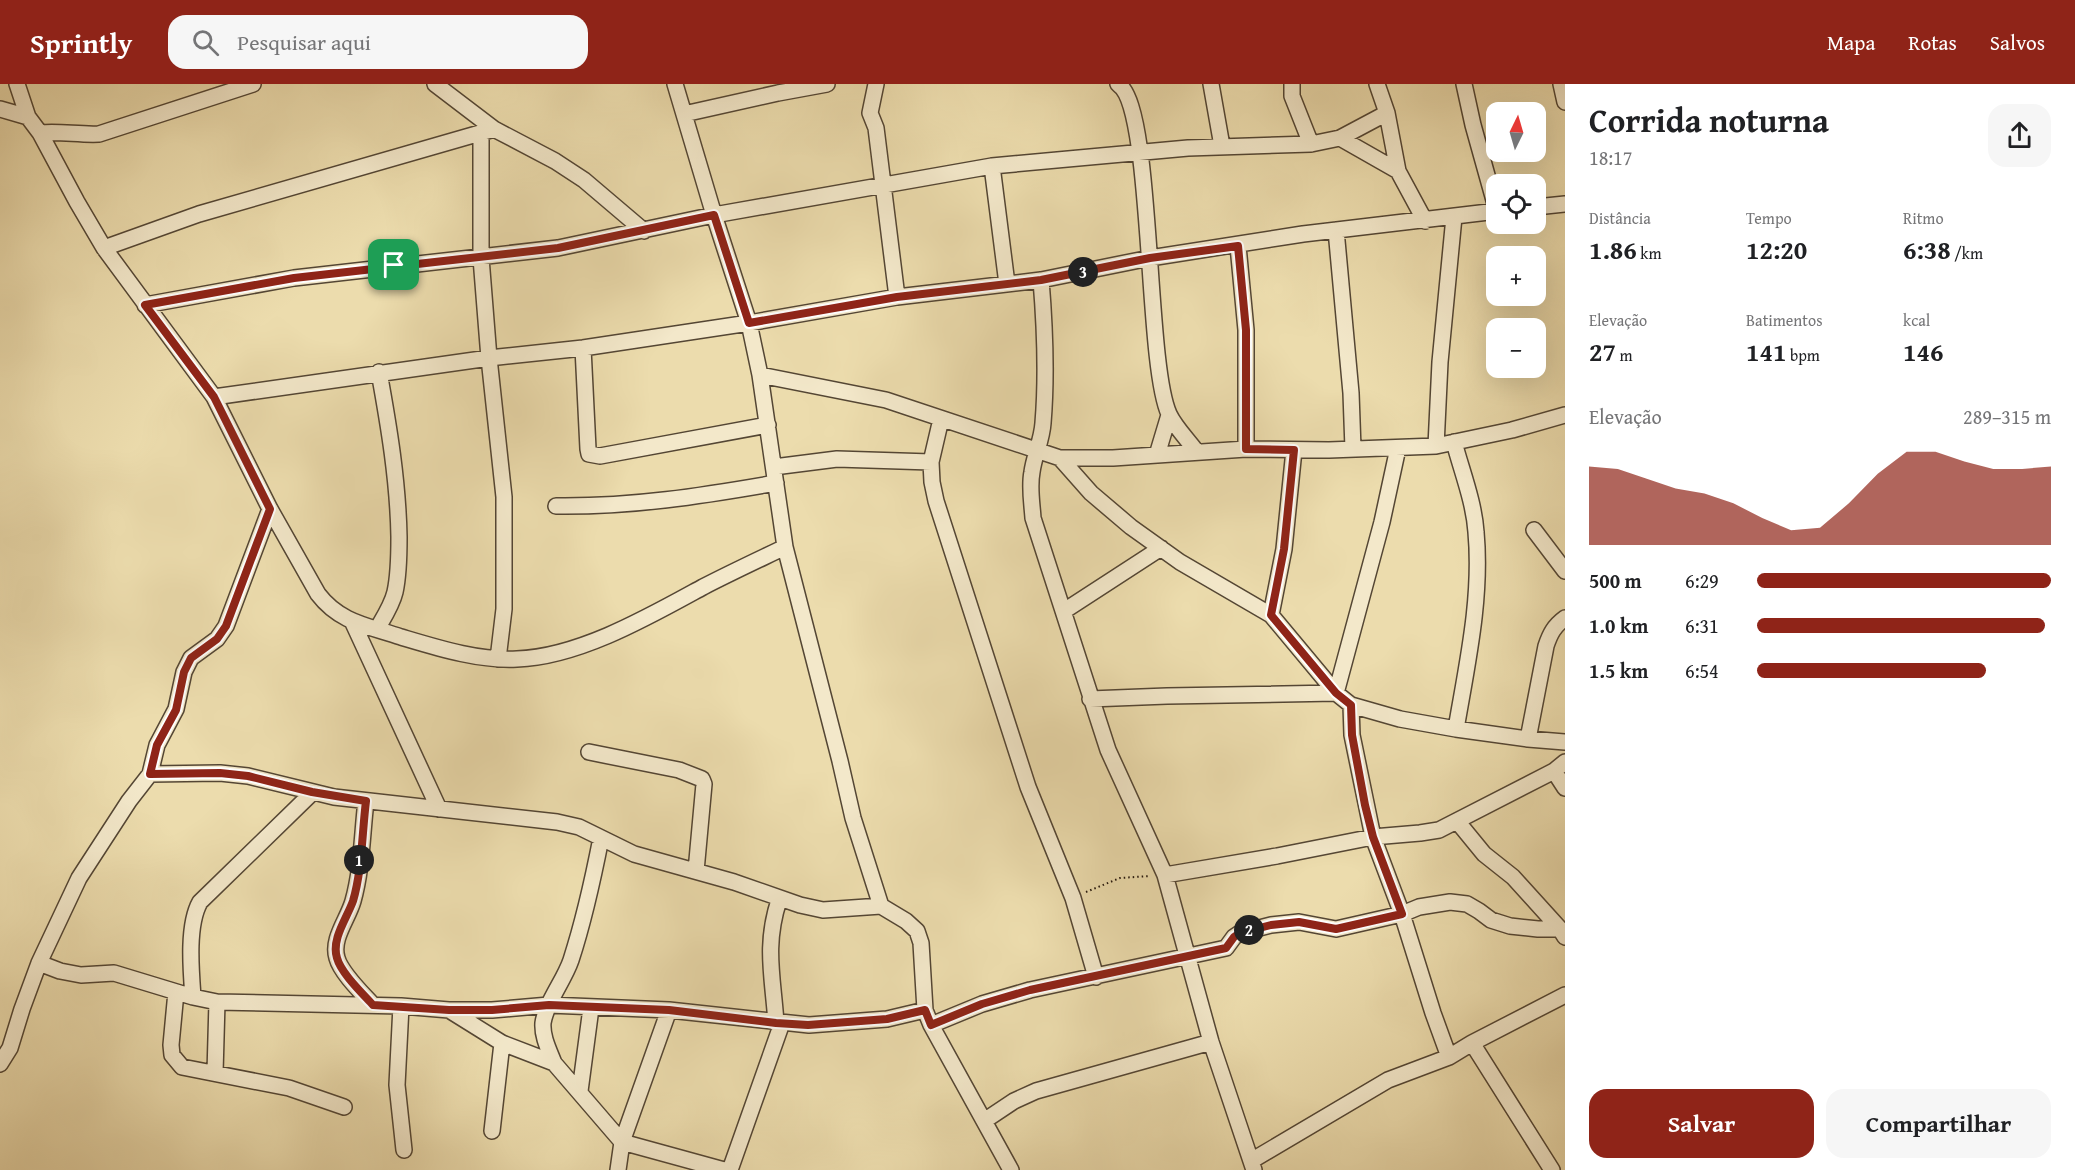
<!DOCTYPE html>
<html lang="pt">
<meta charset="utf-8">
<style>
body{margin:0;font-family:"Gentium Book Plus",serif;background:#f6f6f6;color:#202124;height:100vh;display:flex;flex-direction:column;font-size:22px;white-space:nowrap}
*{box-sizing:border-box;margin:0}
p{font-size:20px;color:#757577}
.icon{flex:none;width:33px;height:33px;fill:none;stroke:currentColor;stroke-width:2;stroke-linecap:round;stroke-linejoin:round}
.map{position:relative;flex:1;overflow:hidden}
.drawer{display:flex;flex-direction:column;background:#fff;width:510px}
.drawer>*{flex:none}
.needle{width:39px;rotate:5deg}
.tools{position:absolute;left:1486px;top:18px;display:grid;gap:12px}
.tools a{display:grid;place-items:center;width:60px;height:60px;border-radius:12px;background:#fff;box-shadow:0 6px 24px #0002;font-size:30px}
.pin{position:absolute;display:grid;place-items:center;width:51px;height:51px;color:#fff;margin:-26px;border-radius:12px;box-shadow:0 3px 9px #0006}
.km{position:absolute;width:30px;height:30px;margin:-15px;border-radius:50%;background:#222;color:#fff;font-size:16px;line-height:30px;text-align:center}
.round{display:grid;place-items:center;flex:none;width:63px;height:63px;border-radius:18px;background:#f6f6f6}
.headline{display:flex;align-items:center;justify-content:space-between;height:102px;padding:0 24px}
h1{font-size:33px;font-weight:700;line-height:45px}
.stats{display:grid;grid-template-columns:repeat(3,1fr);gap:9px;height:102px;padding:6px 24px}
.stats div{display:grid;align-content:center}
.stats b{font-size:26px;font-weight:700}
.stats small{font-size:16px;font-weight:400}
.stats p{font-size:16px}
.chart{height:168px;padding:12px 24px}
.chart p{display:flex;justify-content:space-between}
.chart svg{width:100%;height:108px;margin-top:6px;fill:#8f2418;opacity:.7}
.button{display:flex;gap:12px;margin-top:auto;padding:12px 24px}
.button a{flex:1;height:69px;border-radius:18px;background:#8f2418;color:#fff;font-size:24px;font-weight:700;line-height:69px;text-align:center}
.button a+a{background:#f6f6f6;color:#202124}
ul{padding:0 24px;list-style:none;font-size:20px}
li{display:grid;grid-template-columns:96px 72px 1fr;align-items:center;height:45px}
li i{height:15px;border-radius:8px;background:#8f2418}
header{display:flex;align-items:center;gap:36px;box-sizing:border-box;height:84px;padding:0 30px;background:#8f2418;color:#fff}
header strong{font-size:28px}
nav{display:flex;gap:33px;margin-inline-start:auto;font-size:21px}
.search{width:420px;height:54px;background:#f6f6f6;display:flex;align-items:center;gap:15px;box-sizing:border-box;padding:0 21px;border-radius:18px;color:#757577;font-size:22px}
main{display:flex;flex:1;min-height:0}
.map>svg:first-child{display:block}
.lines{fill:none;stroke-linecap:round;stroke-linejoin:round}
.minor-casing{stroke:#544634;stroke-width:18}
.path{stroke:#21140b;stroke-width:2;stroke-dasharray:1.5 3;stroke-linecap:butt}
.minor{stroke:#f3e8ca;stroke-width:15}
.route-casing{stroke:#fff;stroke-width:12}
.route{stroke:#8f2418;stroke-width:8}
</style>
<header>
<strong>Sprintly</strong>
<div class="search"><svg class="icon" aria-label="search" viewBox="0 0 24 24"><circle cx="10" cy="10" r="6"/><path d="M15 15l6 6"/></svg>Pesquisar aqui</div>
<nav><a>Mapa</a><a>Rotas</a><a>Salvos</a></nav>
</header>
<main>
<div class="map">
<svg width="1565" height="1086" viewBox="0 0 1565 1086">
<rect width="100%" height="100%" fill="#ecdcad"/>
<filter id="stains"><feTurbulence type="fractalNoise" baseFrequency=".00333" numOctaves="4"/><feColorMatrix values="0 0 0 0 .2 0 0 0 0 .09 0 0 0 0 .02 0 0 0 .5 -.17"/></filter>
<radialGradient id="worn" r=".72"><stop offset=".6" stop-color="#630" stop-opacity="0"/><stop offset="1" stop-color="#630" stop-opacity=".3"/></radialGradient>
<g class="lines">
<defs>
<path id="minor" d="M 17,0 L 28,33 L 40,49 L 77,118 L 104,164 L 214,313 L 270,425 L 318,510 C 340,539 369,542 401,553 C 438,564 479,577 517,575 C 579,573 650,532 703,503 C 730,489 758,476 785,463
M 435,0 L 494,45 L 555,77 L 584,96 L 644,147
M 675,0 L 714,131 L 749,239 L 760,291 L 785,463 L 840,677 L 853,734 L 881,822 L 906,837 L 917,847 L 921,859 L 925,926 L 931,941 L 1011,1086
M 876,0 L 870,29 L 876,44 L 897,213
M 1118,0 C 1154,22 1145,277 1169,330 C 1175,343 1188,356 1196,367
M 1211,0 L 1222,62
M 1292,0 L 1292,12 L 1311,60
M 1377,0 L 1387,29 L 1398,87 L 1425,137
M 1561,0 L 1565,18
M 0,25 L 28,33
M 684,30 L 778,9 L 827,0
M 40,49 C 60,47 79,51 99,50 L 253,0
M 481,49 L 481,174 L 489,274 L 504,413 L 504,525 L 498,575
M 1340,54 L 1398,87
M 992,82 L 1007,200
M 1536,123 L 1565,120
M 1336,146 L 1351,309 L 1353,365
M 1238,162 L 1246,246 L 1246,365
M 104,164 L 199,130 L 494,45
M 1041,196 C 1045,244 1047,291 1043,339 C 1042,356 1034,372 1032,388 C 1029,403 1032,419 1033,434 L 1108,666 L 1165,791 L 1211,958 L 1254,1086
M 145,221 L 294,194 L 558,164 L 714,131 L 992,82 L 1188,64 L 1311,60 L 1340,54 L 1387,29
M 583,264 L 588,365 L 589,370 L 600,372 L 768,341
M 760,291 L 886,316 L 1060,374 L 1091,409 L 1131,443 L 1180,478 L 1271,531 L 1336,609 L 1351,621 L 1400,635 L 1456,645 L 1528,655 L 1565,658
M 214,313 L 489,274 L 583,264 L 749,239 L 897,213 L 1041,196 L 1150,174 L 1303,150 L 1497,127 L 1473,41 L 1464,0
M 941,335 L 931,378 L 932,398 L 936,417 L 1028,703 L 1073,814 L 1096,893
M 1454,358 C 1462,388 1474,418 1476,448 C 1482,514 1467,580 1456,645
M 1436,362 L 1440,278 L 1454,133
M 1157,371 L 1169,331
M 1060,374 L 1113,374 L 1246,365 L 1329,366 L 1436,362 L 1512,346 L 1565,331
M 774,383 L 837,375 L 931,378
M 556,422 C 631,423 702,412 776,399
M 1534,446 L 1565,487
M 1064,527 L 1161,464
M 1271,531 L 1284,465 L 1294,366
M 353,539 L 439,725
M 377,545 C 384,533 392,521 395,508 C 399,490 399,471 399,453 C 398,397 389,343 379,288
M 1090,615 L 1167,612 L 1336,609 L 1382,438 L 1398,364
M 1351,621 L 1352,651 L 1373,753 L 1402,830 L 1433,929 L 1449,973
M 1528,655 L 1546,562 C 1550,550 1554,542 1565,534
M 589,668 L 679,686 L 702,695 L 704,700 L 696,787
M 1554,687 L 1565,704
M 150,690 L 220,689 L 248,692 L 334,713 L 557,738 L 579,743 L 634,770 L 734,798 L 800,821 L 823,826 L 881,822
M 366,717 C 362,750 362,785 353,817 C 348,835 331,855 337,874 C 341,889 362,909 373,921
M 1457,737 L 1484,770 L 1513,793 L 1560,845
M 1165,791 L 1277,772 L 1373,753 L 1420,749 L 1439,746 L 1554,687 L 1565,678
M 39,879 L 60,887 L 81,891 L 114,889 L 193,913 L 217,918 L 401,922 L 449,926 L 492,926 L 549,921 L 669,926 L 809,941 L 887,935 L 925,926
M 176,908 L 171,961 L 172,971 L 182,983 L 289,1004 L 344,1023
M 193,913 C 191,886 187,841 200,818 L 312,709
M 401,922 L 397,1001 L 404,1066
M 449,926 L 502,959 L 554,979 L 622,1058 L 724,1086
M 776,939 C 773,893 764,862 779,816
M 931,941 L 982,920 L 1030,906 L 1226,864 L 1234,853 L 1240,849 L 1271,841 L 1299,838 L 1336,845 L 1402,830 L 1419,823 L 1450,818 L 1467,820 L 1479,827 L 1491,836 L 1510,842 L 1538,845 L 1560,845 L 1565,853
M 1472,959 L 1552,1086
M 554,979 C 549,966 542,953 543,939 C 546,918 564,897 571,876 C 584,836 593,795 601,754
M 0,980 L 10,964 L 22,925 L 39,879 L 79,794 L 129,717 L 150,690 L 157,661 L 176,625 L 184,588 L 191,574 L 217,555 L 226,542 L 270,425
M 215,989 L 217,918
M 580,1007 L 591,924
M 984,1037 L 1014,1017 L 1036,1007 L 1211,958
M 492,1047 L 502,959
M 1251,1077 L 1388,996 L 1449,973 L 1472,959 L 1565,911
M 618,1086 L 622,1058 L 669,926
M 730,1086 L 782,939"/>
</defs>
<use href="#minor" class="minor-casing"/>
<path class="path" d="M 1086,808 L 1120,794 L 1150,792"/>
<use href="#minor" class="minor"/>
</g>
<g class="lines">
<defs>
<path id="route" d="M 714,131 L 749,239 L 897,213 L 1041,196 L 1150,174 L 1238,162 L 1246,246 L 1246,365 L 1294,366 L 1284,465 L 1271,531 L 1336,609 L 1351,621 L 1352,651 L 1365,721 L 1373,753 L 1402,830 L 1336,845 L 1299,838 L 1271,841 L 1240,849 L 1234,853 L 1226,864 L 1030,906 L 982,920 L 931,941 L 925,926 L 887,935 L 808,941 L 776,939 L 669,926 L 549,921 L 492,926 L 449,926 L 373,921 C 362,909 341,889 337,874 C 331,855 347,834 353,817 C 362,787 362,749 366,717 L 312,708 L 248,692 L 220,689 L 150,690 L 157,661 L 176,626 L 184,588 L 191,574 L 217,555 L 226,542 L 270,425 L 214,313 L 145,221 L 294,194 L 558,164 Z"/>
</defs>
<use href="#route" class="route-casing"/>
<use href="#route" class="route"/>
</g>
<rect width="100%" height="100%" filter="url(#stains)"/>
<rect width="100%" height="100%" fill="url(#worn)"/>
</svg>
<div class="tools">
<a><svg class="needle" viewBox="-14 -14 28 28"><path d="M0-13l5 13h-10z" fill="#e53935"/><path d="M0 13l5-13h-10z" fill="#757577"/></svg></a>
<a><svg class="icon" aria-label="locate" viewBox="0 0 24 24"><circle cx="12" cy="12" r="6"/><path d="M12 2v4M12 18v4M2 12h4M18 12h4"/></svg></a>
<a>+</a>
<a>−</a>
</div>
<div class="pin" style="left:394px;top:181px;background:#1e9e55"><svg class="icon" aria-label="arrive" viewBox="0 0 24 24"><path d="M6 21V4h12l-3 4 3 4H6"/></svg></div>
<b class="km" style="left:359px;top:776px">1</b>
<b class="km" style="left:1249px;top:846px">2</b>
<b class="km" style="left:1083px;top:188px">3</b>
</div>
<section class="drawer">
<div class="headline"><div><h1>Corrida noturna</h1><p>18:17</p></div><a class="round"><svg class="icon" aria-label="share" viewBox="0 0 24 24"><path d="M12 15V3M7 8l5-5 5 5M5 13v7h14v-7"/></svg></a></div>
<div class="stats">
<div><p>Distância</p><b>1.86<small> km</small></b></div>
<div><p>Tempo</p><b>12:20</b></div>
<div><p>Ritmo</p><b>6:38<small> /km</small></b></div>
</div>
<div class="stats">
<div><p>Elevação</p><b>27<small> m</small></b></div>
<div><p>Batimentos</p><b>141<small> bpm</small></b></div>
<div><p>kcal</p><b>146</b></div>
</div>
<div class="chart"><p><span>Elevação</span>289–315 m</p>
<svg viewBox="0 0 160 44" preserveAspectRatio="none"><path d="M0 44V12L10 13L20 17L30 21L40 23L50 27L60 33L70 38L80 37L90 27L100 15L110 6L120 6L130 10L140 13L150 13L160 12V44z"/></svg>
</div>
<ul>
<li><b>500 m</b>6:29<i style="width:100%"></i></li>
<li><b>1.0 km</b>6:31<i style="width:98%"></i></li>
<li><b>1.5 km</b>6:54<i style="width:78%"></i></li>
</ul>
<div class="button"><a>Salvar</a><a>Compartilhar</a></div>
</section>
</main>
